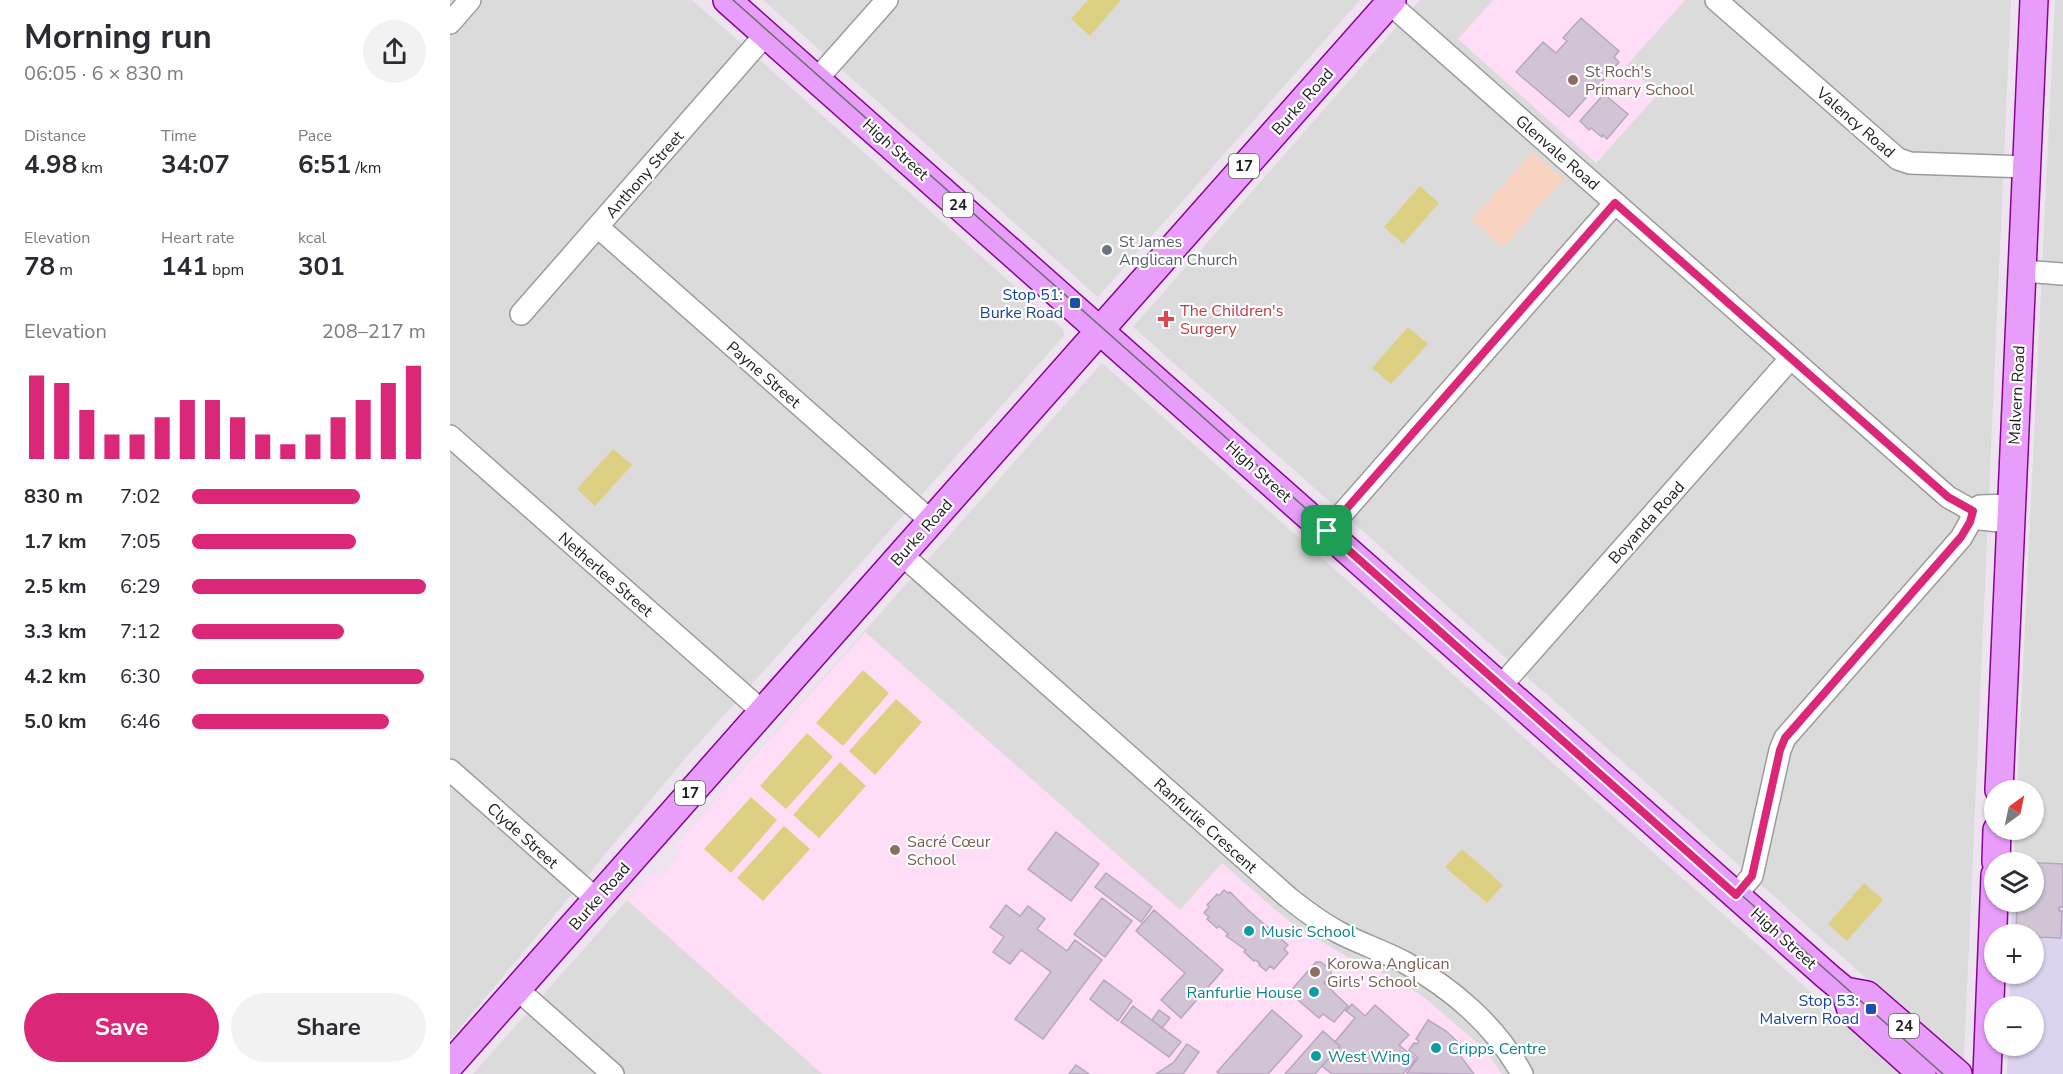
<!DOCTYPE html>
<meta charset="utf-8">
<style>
body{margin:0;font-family:"Nunito Sans",sans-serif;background:#f2f2f3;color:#2b2b33;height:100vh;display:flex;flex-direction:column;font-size:22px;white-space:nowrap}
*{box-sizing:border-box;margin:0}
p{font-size:20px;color:#7c7c81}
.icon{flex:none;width:33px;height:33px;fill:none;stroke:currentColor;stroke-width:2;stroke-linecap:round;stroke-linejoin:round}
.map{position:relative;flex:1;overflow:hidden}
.drawer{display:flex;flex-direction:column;background:#fff;width:450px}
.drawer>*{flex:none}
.needle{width:39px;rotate:33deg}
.tools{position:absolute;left:1534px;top:780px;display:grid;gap:12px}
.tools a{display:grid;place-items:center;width:60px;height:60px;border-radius:50%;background:#fff;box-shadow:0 2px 4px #0004;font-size:30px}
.pin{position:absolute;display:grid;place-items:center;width:51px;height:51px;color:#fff;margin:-26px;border-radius:12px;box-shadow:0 3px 9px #0006}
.round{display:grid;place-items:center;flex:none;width:63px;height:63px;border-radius:32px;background:#f2f2f3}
.overview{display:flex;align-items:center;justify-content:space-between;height:102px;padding:0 24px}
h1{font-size:33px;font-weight:700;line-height:45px}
.metrics{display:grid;grid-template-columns:repeat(3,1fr);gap:9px;height:102px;padding:6px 24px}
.metrics div{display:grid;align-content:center}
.metrics b{font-size:26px;font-weight:700}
.metrics small{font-size:16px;font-weight:400}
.metrics p{font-size:16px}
.chart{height:168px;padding:12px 24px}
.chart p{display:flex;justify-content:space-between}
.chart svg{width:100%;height:108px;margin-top:6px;stroke:#db2777;stroke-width:6}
.action{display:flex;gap:12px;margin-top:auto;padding:12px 24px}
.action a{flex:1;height:69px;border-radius:36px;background:#db2777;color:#fff;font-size:24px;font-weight:700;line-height:69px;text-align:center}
.action a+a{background:#f2f2f3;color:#2b2b33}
ul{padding:0 24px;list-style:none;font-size:20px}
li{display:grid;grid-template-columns:96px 72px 1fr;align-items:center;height:45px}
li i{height:15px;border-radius:8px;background:#db2777}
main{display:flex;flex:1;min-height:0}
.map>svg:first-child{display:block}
.residential{fill:#dbdbdc}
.commercial{fill:#dbd3ef}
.education{fill:#ffddf6}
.park{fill:#f8d3c1}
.pitch{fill:#ddd082}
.building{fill:#d0c4d5;stroke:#b8a6c0;stroke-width:1.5}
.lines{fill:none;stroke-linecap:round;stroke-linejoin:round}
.minor-casing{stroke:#9b9b9b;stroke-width:24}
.major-casing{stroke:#880295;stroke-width:30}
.minor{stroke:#fff;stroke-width:21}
.major{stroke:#e89dfa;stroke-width:27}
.tram{stroke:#6c6c6c;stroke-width:1.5}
.route-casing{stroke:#fff;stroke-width:12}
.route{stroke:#db2777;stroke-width:8}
.education-dot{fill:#8d6e63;stroke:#fff;stroke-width:2}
.worship-dot{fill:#6b7280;stroke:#fff;stroke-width:2}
.transit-dot{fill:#1a4fb4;stroke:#fff;stroke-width:2}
.health-dot{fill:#e0444e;stroke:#fff;stroke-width:2}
.culture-dot{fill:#0f9aa8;stroke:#fff;stroke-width:2}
.labels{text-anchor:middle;stroke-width:4.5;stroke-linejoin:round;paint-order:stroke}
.shield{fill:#fff;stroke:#626262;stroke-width:1.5}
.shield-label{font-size:15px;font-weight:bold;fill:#1e1e1e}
.education-label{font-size:16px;fill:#785e54;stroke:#fff;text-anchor:start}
.street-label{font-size:16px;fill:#1e1e1e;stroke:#fff}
.worship-label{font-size:16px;fill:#5b616d;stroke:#fff;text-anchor:start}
.transit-label{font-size:16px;fill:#164399;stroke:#fff;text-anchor:end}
.health-label{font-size:16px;fill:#be3a42;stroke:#fff;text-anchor:start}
.culture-label{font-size:16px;fill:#0d838f;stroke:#fff;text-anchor:start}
</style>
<main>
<section class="drawer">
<div class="overview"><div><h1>Morning run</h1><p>06:05 · 6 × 830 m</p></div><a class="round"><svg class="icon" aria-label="share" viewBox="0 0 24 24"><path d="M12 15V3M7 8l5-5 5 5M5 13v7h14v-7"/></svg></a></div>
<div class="metrics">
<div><p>Distance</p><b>4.98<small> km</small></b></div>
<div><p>Time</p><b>34:07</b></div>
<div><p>Pace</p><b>6:51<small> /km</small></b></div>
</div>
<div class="metrics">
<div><p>Elevation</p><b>78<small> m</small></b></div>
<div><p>Heart rate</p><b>141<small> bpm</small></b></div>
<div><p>kcal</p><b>301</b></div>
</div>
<div class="chart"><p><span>Elevation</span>208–217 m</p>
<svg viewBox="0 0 160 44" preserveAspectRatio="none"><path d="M5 44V10M15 44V13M25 44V24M35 44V34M45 44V34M55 44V27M65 44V20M75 44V20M85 44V27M95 44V34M105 44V38M115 44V34M125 44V27M135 44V20M145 44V13M155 44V6"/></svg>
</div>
<ul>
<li><b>830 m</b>7:02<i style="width:72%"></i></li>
<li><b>1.7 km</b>7:05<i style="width:70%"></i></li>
<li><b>2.5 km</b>6:29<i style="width:100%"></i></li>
<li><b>3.3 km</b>7:12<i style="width:65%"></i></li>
<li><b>4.2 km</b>6:30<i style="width:99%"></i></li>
<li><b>5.0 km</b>6:46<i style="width:84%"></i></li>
</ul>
<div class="action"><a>Save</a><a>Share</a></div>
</section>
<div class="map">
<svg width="1613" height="1074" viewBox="0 0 1613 1074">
<rect width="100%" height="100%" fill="#eee4ef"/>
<path class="residential" d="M 0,0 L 242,0 L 613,329 L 614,336 L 233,761 L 0,1040 Z
M 313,0 L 910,0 L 648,297 Z
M 970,0 L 1561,0 L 1514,1057 L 1509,1059 L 1444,1003 L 683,327 Z
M 1605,0 L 1613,0 L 1613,864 L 1564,862 L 1565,830 L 1584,830 L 1584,790 L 1567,790 Z
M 652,363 L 1453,1074 L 23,1074 L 201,873 L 213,873 L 229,855 L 225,845 Z"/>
<path class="commercial" d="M 1564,862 L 1572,862 L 1613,864 L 1613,1074 L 1557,1074 L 1558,1046 L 1584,1046 L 1584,1006 L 1559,1006 L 1560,974 L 1584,974 L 1584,934 L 1561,934 L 1562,902 L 1584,902 L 1584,862 Z"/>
<path class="education" d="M 1043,0 L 1235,0 L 1177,65 L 1208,94 L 1146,163 L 1008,39 Z
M 415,632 L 730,910 L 772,863 L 828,912 L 848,928 L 896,956 L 951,982 L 975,998 L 1035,1050 L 1052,1074 L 372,1074 L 177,900 L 201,873 L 213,873 L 229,855 L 225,845 Z"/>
<path class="park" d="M 1082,152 L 1114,179 L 1053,248 L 1021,220 Z"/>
<path class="pitch" d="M 638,0 L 671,0 L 640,36 L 621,19 Z
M 970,186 L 989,203 L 953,244 L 934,227 Z
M 958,327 L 978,344 L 941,384 L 922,368 Z
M 163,449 L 182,465 L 145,506 L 127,489 Z
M 413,670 L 439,693 L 393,746 L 366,723 Z
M 446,699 L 472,722 L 425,775 L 399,751 Z
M 357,733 L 383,757 L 336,809 L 310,786 Z
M 390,762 L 416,786 L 369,838 L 343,815 Z
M 301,797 L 327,820 L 281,873 L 254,849 Z
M 334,826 L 360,849 L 313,901 L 287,878 Z
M 1012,849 L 1053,885 L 1037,903 L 995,867 Z
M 1414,883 L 1433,900 L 1397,941 L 1378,924 Z"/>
<path class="building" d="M 1131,18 L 1169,51 L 1164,57 L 1169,62 L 1145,90 L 1142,88 L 1138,92 L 1140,93 L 1119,117 L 1066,72 L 1093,42 L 1106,53 L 1117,41 L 1113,38 Z
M 1154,94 L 1178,114 L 1157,139 L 1153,135 L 1152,137 L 1141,128 L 1139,130 L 1130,121 Z
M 606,832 L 649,864 L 621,901 L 578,869 Z
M 1572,862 L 1613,864 L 1613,907 L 1609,907 L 1609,911 L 1612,911 L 1611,938 L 1584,937 L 1584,934 L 1566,934 L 1567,902 L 1584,902 L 1584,862 Z
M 656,873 L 702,907 L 691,922 L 645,887 Z
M 774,890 L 778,893 L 780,892 L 798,910 L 838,945 L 834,949 L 838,953 L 824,969 L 820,966 L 816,971 L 809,965 L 810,964 L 806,960 L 804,961 L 794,952 L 796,950 L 776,936 L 778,934 L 769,926 L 767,928 L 757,919 L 759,917 L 754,913 L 759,907 L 757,905 L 767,894 L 769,896 Z
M 652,898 L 682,921 L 655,957 L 624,934 Z
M 556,905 L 570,916 L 578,906 L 595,919 L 587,929 L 617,951 L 625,940 L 652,960 L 593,1039 L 565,1019 L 601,972 L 571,950 L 560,964 L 543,952 L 554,937 L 540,927 Z
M 704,910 L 773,970 L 731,1018 L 711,1000 L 735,973 L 686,931 Z
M 866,962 L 871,962 L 881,970 L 881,975 L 874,983 L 898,1006 L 884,1022 L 873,1014 L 869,1018 L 842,995 L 846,990 L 843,988 Z
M 654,980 L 682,1001 L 668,1021 L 640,999 Z
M 902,1004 L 915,1016 L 925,1005 L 959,1035 L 949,1045 L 966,1059 L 953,1074 L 882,1074 L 872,1066 L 890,1046 L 885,1042 L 905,1018 L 896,1011 Z
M 683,1006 L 731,1042 L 719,1057 L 671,1022 Z
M 709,1010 L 720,1018 L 712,1028 L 702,1020 Z
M 822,1010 L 852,1036 L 818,1074 L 769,1074 L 767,1072 Z
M 978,1020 L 996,1031 L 1012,1046 L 1008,1053 L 1024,1074 L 957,1073 L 968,1058 L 959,1050 L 964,1043 L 967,1044 L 969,1041 L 966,1039 Z
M 873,1031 L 890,1046 L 872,1066 L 865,1074 L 835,1074 Z
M 737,1044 L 749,1052 L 733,1074 L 706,1074 L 724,1062 Z
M 626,1065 L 639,1074 L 619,1074 Z"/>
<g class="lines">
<defs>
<path id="minor" d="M 1266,0 L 1448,159 L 1460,163 L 1577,167
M 939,3 L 1498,497 L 1523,511 L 1530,519 L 1560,522
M 0,23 L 20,0
M 367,79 L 437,0
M 148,227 L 481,521
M 1572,271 L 1613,274
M 71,314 L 316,34
M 0,436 L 312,711
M 1523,511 L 1530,506 L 1561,505
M 877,531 L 1165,203
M 451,554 L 839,898 C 854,910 870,922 888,932 C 909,943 933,951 954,962 C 1002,988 1046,1026 1072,1074
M 1051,686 L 1341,358
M 0,770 L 146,899
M 1286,895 L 1302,876 L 1330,750 L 1335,738 L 1511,538 L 1520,522 L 1523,511
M 67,989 L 163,1074"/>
<path id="major" d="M 277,0 L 1377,976 L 1395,991 L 1417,995 L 1508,1074
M 1549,790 L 1584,0
M 1546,862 L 1547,830
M 1395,991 L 1401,1010 L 1472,1074
M 0,1065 L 942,0
M 1537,1074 L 1545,875"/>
</defs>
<use href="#minor" class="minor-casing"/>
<use href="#major" class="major-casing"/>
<use href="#minor" class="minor"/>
<use href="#major" class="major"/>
<path class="tram" d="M 283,0 L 1493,1074"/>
</g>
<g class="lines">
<defs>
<path id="route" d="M 1165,203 L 1498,497 L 1523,511 L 1520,522 L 1511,537 L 1335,738 L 1330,750 L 1302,876 L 1286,895 L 877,531 Z"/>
</defs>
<use href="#route" class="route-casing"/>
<use href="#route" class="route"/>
</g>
<g class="education-dot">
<circle cx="1123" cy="80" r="6"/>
<circle cx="445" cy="850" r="6"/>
<circle cx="865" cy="972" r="6"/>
</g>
<circle class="worship-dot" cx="657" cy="250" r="6"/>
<g class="transit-dot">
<rect x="619" y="297" width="12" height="12" rx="3"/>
<rect x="1415" y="1003" width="12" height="12" rx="3"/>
</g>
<path class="health-dot" d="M713 310h6v6h6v6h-6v6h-6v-6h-6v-6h6z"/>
<g class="culture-dot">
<circle cx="799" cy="931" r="6"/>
<circle cx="864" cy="992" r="6"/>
<circle cx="986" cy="1048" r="6"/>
<circle cx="866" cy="1056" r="6"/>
</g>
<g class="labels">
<g class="shield">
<rect x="779" y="154" width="30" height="24" rx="4.5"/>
<rect x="493" y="193" width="30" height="24" rx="4.5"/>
<rect x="225" y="781" width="30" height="24" rx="4.5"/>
<rect x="1439" y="1014" width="30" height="24" rx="4.5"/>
</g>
<g class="shield-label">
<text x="794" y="171">17</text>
<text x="508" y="210">24</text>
<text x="240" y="798">17</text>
<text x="1454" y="1031">24</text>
</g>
<g class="education-label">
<text x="1135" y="77">St Roch's<tspan x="1135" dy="18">Primary School</tspan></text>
<text x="457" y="847">Sacré Cœur<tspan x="457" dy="18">School</tspan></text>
<text x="877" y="969">Korowa Anglican<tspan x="877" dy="18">Girls' School</tspan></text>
</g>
<g class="street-label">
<text transform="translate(852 101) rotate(-48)" y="6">Burke Road</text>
<text transform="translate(1406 122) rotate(41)" y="6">Valency Road</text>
<text transform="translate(446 149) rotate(42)" y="6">High Street</text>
<text transform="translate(1108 152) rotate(41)" y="6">Glenvale Road</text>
<text transform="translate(194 174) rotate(-49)" y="6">Anthony Street</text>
<text transform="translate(314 374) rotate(41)" y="6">Payne Street</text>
<text transform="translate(1566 395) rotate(-87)" y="6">Malvern Road</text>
<text transform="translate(809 471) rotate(42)" y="6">High Street</text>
<text transform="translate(1196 522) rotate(-48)" y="6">Boyanda Road</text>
<text transform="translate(471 532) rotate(-48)" y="6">Burke Road</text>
<text transform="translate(156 574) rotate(41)" y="6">Netherlee Street</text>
<text transform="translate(756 825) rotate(42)" y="6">Ranfurlie Crescent</text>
<text transform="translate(73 835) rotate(42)" y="6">Clyde Street</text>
<text transform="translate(149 896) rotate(-49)" y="6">Burke Road</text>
<text transform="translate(1334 938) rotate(42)" y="6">High Street</text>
</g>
<g class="worship-label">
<text x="669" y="247">St James<tspan x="669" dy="18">Anglican Church</tspan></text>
</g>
<g class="transit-label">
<text x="613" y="300">Stop 51:<tspan x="613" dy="18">Burke Road</tspan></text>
<text x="1409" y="1006">Stop 53:<tspan x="1409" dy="18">Malvern Road</tspan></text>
</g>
<g class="health-label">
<text x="730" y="316">The Children's<tspan x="730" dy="18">Surgery</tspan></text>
</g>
<g class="culture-label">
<text x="811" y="937">Music School</text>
<text x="852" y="998" text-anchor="end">Ranfurlie House</text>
<text x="998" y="1054">Cripps Centre</text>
<text x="878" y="1062">West Wing</text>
</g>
</g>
</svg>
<div class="tools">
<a><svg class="needle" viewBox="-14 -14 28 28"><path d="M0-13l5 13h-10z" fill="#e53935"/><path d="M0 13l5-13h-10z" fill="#7c7c81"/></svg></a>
<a><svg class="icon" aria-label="layers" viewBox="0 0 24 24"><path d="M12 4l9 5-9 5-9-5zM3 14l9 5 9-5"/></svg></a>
<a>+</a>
<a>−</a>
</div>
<div class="pin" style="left:877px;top:531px;background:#1e9e55"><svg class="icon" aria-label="arrive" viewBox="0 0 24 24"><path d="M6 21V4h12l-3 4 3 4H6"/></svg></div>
</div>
</main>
